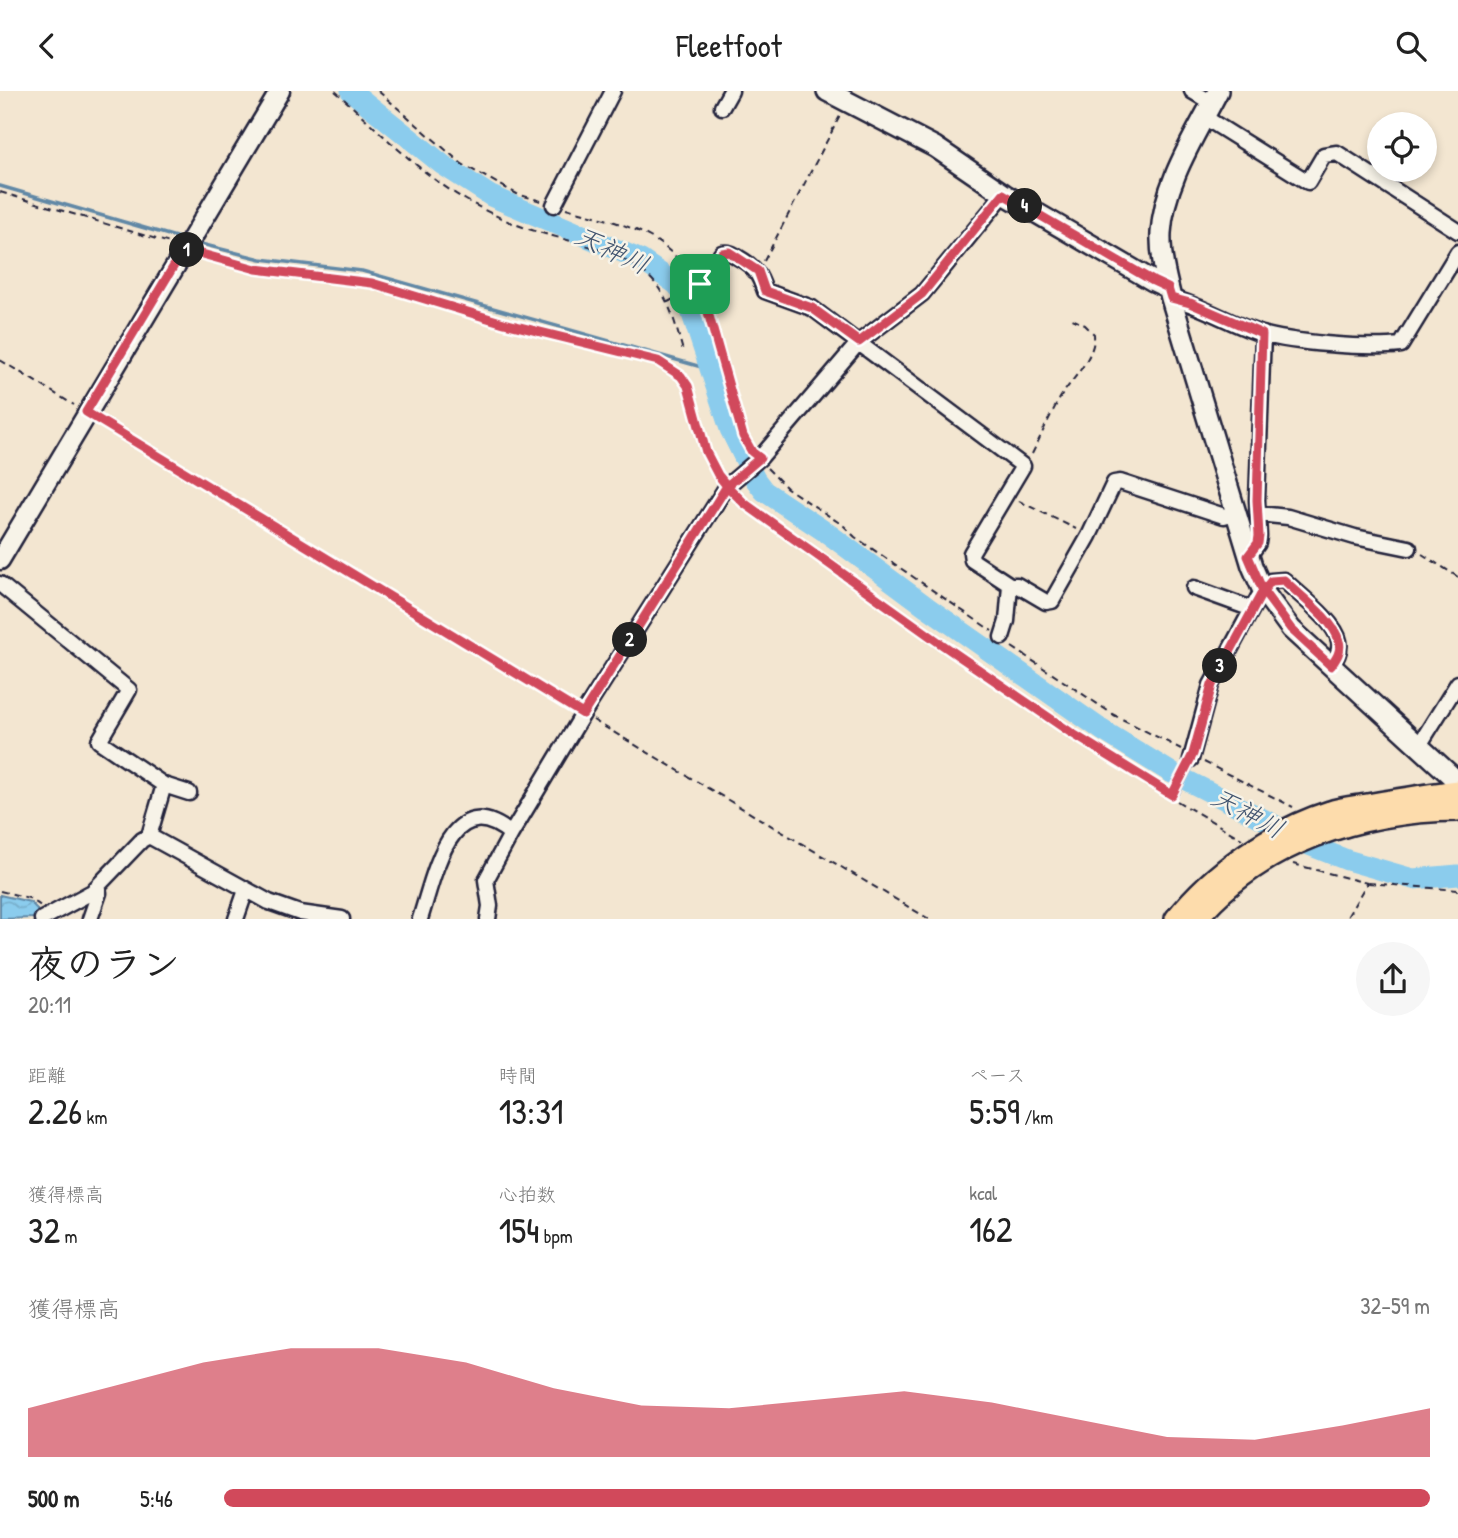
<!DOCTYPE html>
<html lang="ja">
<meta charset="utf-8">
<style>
body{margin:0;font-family:"Patrick Hand","Klee One",sans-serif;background:#f6f6f6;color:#222;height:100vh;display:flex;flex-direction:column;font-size:26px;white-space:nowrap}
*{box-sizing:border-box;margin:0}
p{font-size:23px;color:#767676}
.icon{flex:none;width:38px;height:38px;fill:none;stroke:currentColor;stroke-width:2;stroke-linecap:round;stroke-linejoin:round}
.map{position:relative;height:828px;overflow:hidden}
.drawer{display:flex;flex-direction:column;background:#fff;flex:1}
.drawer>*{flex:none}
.controls{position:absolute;left:1367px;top:21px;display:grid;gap:14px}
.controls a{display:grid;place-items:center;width:70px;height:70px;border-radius:50%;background:#fff;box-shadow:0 4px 10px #0003;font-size:35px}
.pin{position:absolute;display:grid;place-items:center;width:60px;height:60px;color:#fff;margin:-30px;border-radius:14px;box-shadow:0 4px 10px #0006}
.km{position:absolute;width:35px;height:35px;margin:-18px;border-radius:50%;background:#222;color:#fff;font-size:19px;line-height:35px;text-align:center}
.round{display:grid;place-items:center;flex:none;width:74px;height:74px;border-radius:37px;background:#f6f6f6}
.head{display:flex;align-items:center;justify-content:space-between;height:119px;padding:0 28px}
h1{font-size:38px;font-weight:600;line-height:52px}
.figures{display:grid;grid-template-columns:repeat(3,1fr);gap:10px;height:119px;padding:7px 28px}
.figures div{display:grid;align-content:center}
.figures b{font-size:35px;font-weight:600}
.figures small{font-size:19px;font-weight:400}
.figures p{font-size:19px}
.chart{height:196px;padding:14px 28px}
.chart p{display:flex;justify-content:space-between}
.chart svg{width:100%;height:126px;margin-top:7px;fill:#d1495b;opacity:.7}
ul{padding:0 28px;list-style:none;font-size:23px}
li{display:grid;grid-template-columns:112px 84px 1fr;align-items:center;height:52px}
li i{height:18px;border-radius:9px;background:#d1495b}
header{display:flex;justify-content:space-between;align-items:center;height:91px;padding:0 28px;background:#fff;font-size:32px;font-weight:600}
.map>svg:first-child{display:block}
.water{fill:url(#water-waves);stroke:#6188a6;stroke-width:2}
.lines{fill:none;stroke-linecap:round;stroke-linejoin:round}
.stream{stroke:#6188a6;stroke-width:3.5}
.river{stroke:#8bcced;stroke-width:21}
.service-casing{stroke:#22223b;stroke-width:12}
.minor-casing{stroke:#22223b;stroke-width:19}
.tertiary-casing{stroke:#22223b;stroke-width:23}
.secondary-casing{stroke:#22223b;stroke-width:24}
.primary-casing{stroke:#22223b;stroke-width:26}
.path{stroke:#22223b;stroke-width:2;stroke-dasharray:7 5;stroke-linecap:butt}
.service{stroke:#f7f3e8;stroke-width:7}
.minor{stroke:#f7f3e8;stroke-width:14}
.tertiary{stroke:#f7f3e8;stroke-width:18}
.secondary{stroke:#f7f3e8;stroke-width:19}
.primary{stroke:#fddcac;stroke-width:21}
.route-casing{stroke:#fff;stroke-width:14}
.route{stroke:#d1495b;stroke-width:9}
.labels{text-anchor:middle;stroke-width:5;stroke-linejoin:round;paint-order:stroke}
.water-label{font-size:26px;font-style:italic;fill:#425570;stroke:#f7f3e8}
</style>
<header><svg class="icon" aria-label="back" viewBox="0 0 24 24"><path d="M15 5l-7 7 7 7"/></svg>Fleetfoot<svg class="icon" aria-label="search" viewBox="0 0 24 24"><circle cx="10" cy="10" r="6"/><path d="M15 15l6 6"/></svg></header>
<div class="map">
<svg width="1458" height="828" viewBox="0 0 1458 828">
<defs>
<pattern id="water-waves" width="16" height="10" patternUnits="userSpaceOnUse" patternTransform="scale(1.75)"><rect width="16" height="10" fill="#8bcced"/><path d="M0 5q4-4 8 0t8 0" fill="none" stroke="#78afcc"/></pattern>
</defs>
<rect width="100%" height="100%" fill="#f3e6d1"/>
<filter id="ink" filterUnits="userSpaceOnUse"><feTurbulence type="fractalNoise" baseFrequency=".0143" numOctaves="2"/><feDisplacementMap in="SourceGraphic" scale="14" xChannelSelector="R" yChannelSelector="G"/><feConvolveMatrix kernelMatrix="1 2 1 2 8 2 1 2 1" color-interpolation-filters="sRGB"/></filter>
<g filter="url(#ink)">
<path class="water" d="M 0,804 L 30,811 L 37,818 L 37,825 L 34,827 L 0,828 Z"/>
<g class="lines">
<path class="stream" d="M 0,95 L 186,149
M 197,152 L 261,168 L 362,180 L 712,279"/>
<path class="river" d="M 351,0 L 443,74 L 491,105 L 641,169 L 676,193 L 686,205 L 730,338 L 755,388 L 764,400 L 830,444 L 927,516 L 1102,639 L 1172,682 L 1271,732 L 1309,754 L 1347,769 L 1413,788 L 1458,784"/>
<defs>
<path id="service" d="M 1174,701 L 1191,668"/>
<path id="minor" d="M 1192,0 L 1212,12
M 722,16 L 731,0
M 1204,26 L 1308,91 L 1324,64 L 1337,62 L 1458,140
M 554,114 L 613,0
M 700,193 L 722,162 C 730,161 733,163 739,167 C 755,176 759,183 765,200 L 812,217 L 1023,375 L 971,462 L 972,469 L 1010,494 L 1017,494 L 1046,511 L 1052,510 L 1089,445 L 1114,392 L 1120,391 L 1224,425 L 1235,422
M 1171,207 C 1201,214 1227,231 1256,241 C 1287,252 1368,258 1401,254 L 1458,161
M 1258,423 L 1288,426 L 1355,446 L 1409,457
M 1249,465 L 1258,452 L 1259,445 L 1257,409 L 1263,243
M 0,493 L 129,599 L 99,650 L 164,694 L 149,745 L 142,749 L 92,801 L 42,828
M 1194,497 L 1252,518
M 1002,546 L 1007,530 L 1010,494
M 1418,656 L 1458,592
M 1191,668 L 1211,594 L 1258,507 L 1271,490 L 1284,489 C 1299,504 1335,530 1339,550 C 1341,560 1336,568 1331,575
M 164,694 L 189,702
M 149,745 L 269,811 L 300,822 L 342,828
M 90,828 L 99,802 L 98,795
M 236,828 L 246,799
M 420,828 C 434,786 450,693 511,743
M 488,828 L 490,815 L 486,789 L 511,743 L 583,623 L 727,395 L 760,367 L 859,251 L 922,203 L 1004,103"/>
<path id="tertiary" d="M 0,469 L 280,0"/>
<path id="secondary" d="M 827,0 L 935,56 L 1004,103 L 1153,190 L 1168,197
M 1218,0 C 1195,45 1164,91 1161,142 C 1160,164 1166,187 1171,207 L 1252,475 L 1263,500 L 1291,538 L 1458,691"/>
<path id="primary" d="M 1176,828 C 1213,781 1273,739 1330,721 C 1341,717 1355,716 1367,714 C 1397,709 1427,704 1458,700
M 1196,828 C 1261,751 1360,720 1458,719"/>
</defs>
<use href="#service" class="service-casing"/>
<use href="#minor" class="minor-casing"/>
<use href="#tertiary" class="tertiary-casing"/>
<use href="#secondary" class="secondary-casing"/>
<use href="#primary" class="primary-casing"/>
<path class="path" d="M 335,0 C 377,37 417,81 466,109 C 484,119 503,129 523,136 C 564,151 625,157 654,191 C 671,211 676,236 683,260
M 378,0 L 462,73 L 517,103 L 541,110
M 0,101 L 173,153
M 566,117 C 594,125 625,132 650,146 C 666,155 680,169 692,183
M 201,163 L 256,178 L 372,192 L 504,232 L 658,270 L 681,285 L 688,295 L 706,361 L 719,386
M 764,170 L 841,23
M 704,206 L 743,345 L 750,358
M 668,211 L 688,200
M 0,269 L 74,314
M 100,329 L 571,616
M 1032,363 C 1041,345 1049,326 1059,309 C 1070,289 1096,267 1094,243 L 1085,234 L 1070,227
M 767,377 L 787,397 L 844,435 L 855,446 L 992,540
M 738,405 L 938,550 L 1071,641 L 1166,699
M 1019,410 L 1076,438
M 1422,463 L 1458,486
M 1012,556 L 1114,624 L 1181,658
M 593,629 L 929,828
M 1204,671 L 1293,716
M 1177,710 L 1242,748
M 1293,773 L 1367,792 L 1346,828
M 1368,792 L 1458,799
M 0,800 L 29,807 L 41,815"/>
<use href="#service" class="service"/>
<use href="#minor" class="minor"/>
<use href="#tertiary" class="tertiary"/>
<use href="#secondary" class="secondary"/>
<use href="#primary" class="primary"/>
</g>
</g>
<g class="lines" filter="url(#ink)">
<defs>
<path id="route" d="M 700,193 L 743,345 L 752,361 L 760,367 L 727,395 L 718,384 L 706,361 L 688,295 L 681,285 L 658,270 L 504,232 L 372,192 L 256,178 L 184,158 L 86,321 L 583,623 L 727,395 L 744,412 L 937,550 L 1070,641 L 1172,704 L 1193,663 L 1212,594 L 1263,500 L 1291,538 L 1331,575 C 1336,568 1342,560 1339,550 C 1334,529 1299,504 1284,489 L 1271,490 L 1263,500 L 1248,465 L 1258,452 L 1259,445 L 1257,409 L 1262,243 L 1190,212 L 1171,207 L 1168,197 L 1153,190 L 1003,103 L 922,203 L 859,251 L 812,217 L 765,200 L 758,180 L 729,161 L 722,162 L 700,193"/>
</defs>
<use href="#route" class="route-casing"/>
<use href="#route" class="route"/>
</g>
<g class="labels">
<g class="water-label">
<text transform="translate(612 159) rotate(25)" y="9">天神川</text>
<text transform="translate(1248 722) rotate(28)" y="9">天神川</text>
</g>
</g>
</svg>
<div class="controls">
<a><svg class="icon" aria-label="locate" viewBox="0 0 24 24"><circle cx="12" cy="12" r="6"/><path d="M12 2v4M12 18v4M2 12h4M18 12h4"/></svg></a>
</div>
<div class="pin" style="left:700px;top:193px;background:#1e9e55"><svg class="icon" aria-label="arrive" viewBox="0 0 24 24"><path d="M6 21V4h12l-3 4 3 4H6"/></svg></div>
<b class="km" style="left:187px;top:159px">1</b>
<b class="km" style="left:630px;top:549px">2</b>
<b class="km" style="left:1220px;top:575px">3</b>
<b class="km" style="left:1025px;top:115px">4</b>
</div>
<section class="drawer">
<div class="head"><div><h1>夜のラン</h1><p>20:11</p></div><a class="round"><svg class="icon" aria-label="share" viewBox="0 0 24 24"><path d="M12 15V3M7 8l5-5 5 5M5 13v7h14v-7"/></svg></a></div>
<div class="figures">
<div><p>距離</p><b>2.26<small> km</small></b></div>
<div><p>時間</p><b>13:31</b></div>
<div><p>ペース</p><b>5:59<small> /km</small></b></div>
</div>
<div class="figures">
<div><p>獲得標高</p><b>32<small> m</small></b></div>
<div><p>心拍数</p><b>154<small> bpm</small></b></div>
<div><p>kcal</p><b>162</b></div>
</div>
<div class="chart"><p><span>獲得標高</span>32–59 m</p>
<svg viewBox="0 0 160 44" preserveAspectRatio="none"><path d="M0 44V27L10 19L20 11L30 6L40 6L50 11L60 20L70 26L80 27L90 24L100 21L110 25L120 31L130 37L140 38L150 33L160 27V44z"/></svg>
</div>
<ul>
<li><b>500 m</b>5:46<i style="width:100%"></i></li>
</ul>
</section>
